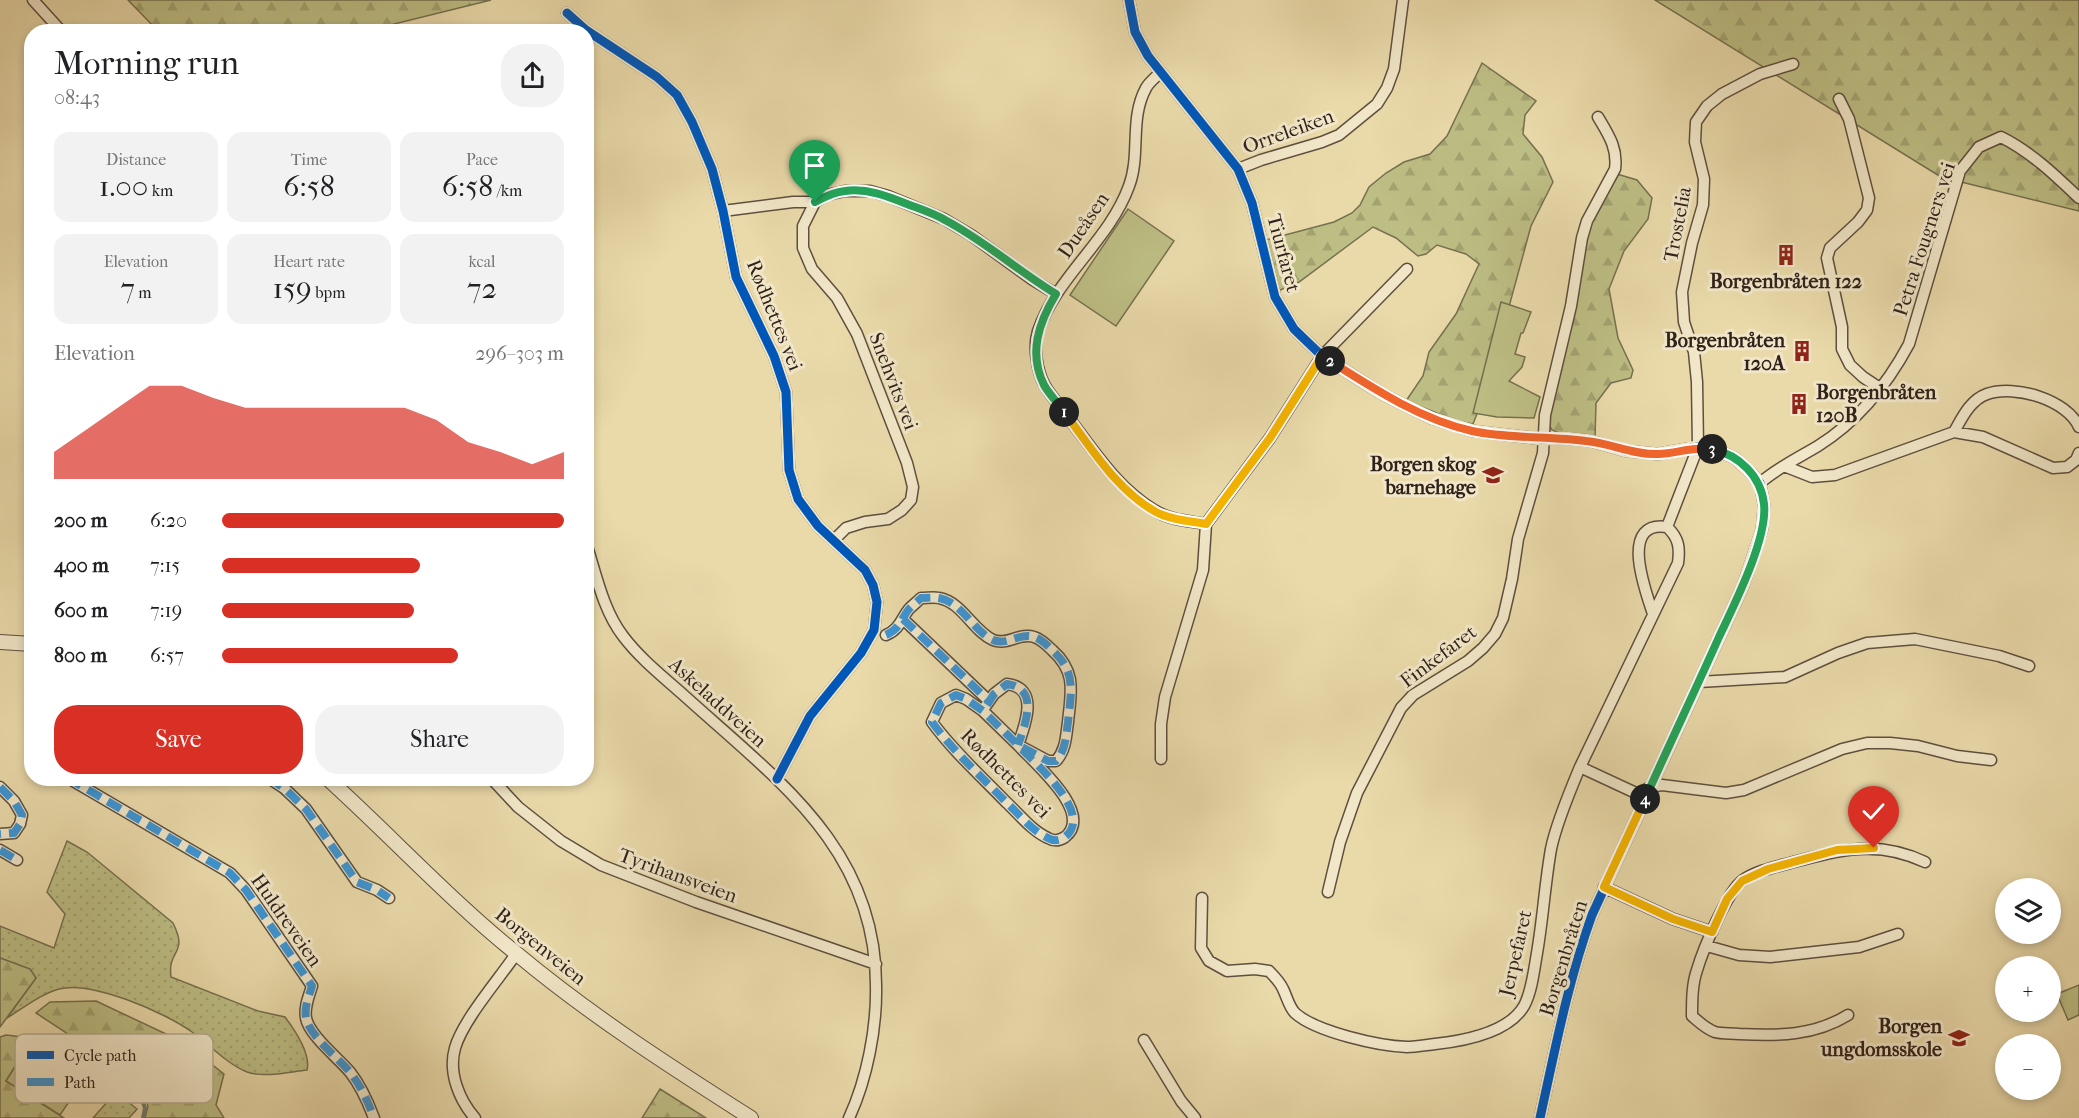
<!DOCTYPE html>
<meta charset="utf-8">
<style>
body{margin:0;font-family:"IM FELL French Canon",serif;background:#f2f2f2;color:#202124;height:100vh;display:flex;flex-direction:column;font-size:22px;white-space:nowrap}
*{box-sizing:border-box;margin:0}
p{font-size:20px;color:#757577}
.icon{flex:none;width:33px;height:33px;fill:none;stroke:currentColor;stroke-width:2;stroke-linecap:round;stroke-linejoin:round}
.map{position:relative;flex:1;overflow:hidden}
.panel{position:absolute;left:24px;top:24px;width:570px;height:762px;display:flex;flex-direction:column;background:#fff;border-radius:24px;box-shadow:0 3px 9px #0003}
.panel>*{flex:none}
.buttons{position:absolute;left:1995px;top:878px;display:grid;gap:12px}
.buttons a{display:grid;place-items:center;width:66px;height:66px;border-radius:50%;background:#fff;box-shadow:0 3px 9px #0003;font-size:30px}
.pin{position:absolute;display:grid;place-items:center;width:51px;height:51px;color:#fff;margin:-62px -26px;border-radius:50% 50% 50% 0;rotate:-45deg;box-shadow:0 0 6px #0007}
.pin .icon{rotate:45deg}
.km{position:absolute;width:30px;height:30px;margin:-15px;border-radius:50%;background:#222;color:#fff;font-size:16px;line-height:30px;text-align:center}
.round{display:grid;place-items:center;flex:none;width:63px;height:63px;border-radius:24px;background:#f2f2f2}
.summary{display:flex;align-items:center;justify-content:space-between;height:102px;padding:0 30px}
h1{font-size:33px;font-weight:600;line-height:45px}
.metrics{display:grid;grid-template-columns:repeat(3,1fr);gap:9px;height:102px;padding:6px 30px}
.metrics div{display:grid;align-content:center;border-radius:15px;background:#f2f2f2;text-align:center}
.metrics b{font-size:30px;font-weight:600}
.metrics small{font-size:16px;font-weight:400}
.metrics p{font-size:16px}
.chart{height:168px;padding:12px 30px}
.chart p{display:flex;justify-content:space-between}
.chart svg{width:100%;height:108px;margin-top:6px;fill:#d93025;opacity:.7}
.action{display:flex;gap:12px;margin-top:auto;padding:12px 30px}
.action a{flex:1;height:69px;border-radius:24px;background:#d93025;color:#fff;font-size:24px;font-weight:600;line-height:69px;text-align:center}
.action a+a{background:#f2f2f2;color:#202124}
ul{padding:0 30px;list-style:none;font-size:20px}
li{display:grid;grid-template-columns:96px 72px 1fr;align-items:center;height:45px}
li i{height:15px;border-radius:8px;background:#d93025}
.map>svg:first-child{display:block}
.grass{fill:url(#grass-dots);stroke:#767050;stroke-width:1.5}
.forest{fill:url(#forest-firs);stroke:#767050;stroke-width:1.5}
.garden{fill:#bdbe84;stroke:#767050;stroke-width:1.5}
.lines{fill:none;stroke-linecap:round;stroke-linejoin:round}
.stream{stroke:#6e7d72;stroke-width:4}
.minor-casing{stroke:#5e4f3f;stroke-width:13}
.tertiary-casing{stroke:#5e4f3f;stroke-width:16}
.minor{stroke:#f1e7c8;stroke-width:10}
.tertiary{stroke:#f1e7c8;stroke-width:14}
.quiet{stroke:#3d95d4;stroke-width:8;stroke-dasharray:15 8;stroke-linecap:butt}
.cycleway-casing{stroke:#f1e7c8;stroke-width:13}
.cycleway{stroke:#0057b8;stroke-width:9}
.split-1-casing{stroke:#fff;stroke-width:12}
.split-2-casing{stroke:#fff;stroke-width:12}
.split-3-casing{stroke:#fff;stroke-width:12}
.split-4-casing{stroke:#fff;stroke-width:12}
.split-5-casing{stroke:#fff;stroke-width:12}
.split-1{stroke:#22a559;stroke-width:8}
.split-2{stroke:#f5b400;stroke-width:8}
.split-3{stroke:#f0652b;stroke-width:8}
.split-4{stroke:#22a559;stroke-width:8}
.split-5{stroke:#f5b400;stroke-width:8}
.labels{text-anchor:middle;stroke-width:6;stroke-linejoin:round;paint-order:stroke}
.street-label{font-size:20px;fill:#30211b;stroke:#f1e7c8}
.poi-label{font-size:20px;font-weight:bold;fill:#30211b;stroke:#f1e7c8;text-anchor:end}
.key{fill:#f1e7c8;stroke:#b7ac94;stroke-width:1.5}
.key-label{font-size:16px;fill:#30211b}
</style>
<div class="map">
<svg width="2079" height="1118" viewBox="0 0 2079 1118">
<defs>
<pattern id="grass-dots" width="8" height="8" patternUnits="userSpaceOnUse" patternTransform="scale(1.5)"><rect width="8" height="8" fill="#bdbe84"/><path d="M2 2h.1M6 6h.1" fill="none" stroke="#a3a371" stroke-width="1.8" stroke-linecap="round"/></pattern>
<pattern id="forest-firs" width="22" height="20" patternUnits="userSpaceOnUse" patternTransform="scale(1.5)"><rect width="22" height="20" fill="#bdbe84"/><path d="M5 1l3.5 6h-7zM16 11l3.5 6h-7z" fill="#a3a371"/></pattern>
</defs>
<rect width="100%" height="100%" fill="#eadaaa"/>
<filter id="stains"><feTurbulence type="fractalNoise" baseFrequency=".00333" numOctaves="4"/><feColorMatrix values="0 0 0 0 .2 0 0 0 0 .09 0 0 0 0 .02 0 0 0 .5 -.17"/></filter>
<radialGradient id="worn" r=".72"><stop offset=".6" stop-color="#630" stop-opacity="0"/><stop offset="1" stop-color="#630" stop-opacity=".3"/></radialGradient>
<path class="grass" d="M 67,841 L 87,852 L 173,923 C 189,955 167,949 171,977 L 258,1011 L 285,1017 C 294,1029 311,1054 307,1070 C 289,1072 264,1078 247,1072 C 227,1064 210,1045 192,1032 C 166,1013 91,980 59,989 C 41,994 23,1008 7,1018 L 36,978 L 30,969 L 0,958 L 0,926 L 54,948 L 65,914 L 47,892 Z
M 116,1092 L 137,1109 L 129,1118 L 93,1118 Z"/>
<path class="forest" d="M 128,0 L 491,0 L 366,31 L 159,32 Z
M 1655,0 L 2079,0 L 2079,211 L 1941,177 Z
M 1482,63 L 1536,101 L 1525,115 L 1523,134 L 1542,157 L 1553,182 L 1531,226 L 1486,391 L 1473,424 L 1457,421 L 1406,401 L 1423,376 L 1429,352 L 1456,314 L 1479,264 L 1466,254 L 1437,245 L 1426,254 L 1418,256 L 1396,238 L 1373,227 L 1299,282 L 1278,291 L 1266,240 L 1334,222 L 1352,213 L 1360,205 L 1369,187 L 1386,173 L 1404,162 L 1430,154 L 1447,136 Z
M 1617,174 L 1637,180 L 1652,198 L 1648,219 L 1624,251 L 1609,289 L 1618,338 L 1633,370 L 1631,378 L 1611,383 L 1596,403 L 1595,438 L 1562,434 L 1552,430 L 1547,422 L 1589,227 Z
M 0,958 L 30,969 L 36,978 L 0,1027 Z
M 96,1001 L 183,1042 L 224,1074 L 216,1105 L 224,1118 L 145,1118 L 148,1106 L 138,1080 L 36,1013 L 50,1002 Z
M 6,1035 L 33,1038 L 6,1081 L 64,1118 L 0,1118 L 0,1037 Z
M 660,1089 L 706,1118 L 642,1118 Z"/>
<path class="garden" d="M 1128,209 L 1174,241 L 1116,326 L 1070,295 Z
M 1501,302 L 1531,312 L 1523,333 L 1521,333 L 1515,354 L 1525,357 L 1522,367 L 1509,381 L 1540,397 L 1534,418 L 1497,417 L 1473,413 Z
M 2079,985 L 2079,1015 L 2068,1020 L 2057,994 Z
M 33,1038 L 90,1071 L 60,1115 L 6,1081 Z"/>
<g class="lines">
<path class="stream" d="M 143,1118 L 145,1108 L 134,1077 L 136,1071 L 145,1060 L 152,1044"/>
<defs>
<path id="minor" d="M 33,0 L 62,32
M 1129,0 L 1135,32 L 1148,56 L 1238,169 L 1252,203 L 1275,297 L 1294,329 L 1322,356 L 1382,394 L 1431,418 L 1473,431 L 1542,439 L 1564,438 L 1591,441 L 1626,451 L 1658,454 L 1698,447 L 1714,449 L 1735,458 L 1751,473 L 1760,483 L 1764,505 L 1762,529 L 1743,586 L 1592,915 C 1568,981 1555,1050 1540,1118
M 567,13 L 586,30 L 657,77 L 677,95 L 692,122 L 712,169 L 723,211 L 736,277 L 774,356 L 786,392 L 789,470 L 798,499 L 818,526 L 865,570 L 873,585 L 877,602 L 874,630 L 861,653 L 810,716 L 777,779
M 1161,72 C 1156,77 1149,82 1146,88 C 1129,119 1141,154 1129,186 C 1109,241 1057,276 1038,331 C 1033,347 1037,370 1044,384 C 1051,397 1063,409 1071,421 C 1096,454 1118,488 1154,510 C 1169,520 1189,521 1206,524
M 1839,99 L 1849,119 L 1869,198 L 1867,210 L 1858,222 L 1830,248 L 1827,258 L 1842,327 L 1842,349 L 1850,365 L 1863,377 L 1881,389
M 1238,169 L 1261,160 L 1322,142 L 1339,135 L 1377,104 L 1387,88 L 1394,69 L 1403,0
M 815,202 L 803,226 L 803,248 L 812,269 L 837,298 L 857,334 L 907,463 L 913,487 L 911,500 L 902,510 L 888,519 L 865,522 L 846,528 L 834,540
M 723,211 L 793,202 L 815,202 L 827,195 L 845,191 L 870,191 L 888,196 L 944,219 L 971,235 L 1033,280 L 1056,294
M 1954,432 C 1962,418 1970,400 1987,394 C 2015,384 2067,400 2079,427
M 1784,466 L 1812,477 L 1835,475 L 1954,432 L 1983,437 L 2053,468 L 2067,467 L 2076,460 L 2079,453
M 1760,483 C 1777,468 1798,458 1818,446 C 1858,421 1887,385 1909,344 L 1960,171 L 1979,147 L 2001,137 C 2031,152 2055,175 2079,198
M 586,543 C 596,574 603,610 623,636 C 641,660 666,679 688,699 C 779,781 876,850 876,985 C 877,1028 867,1079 849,1118
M 1653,614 C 1646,592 1618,520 1667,527
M 903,619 L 989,701
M 886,635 C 900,629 901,619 909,609 C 913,605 917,602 921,598 C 927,598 934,597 939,598 C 962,602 973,631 993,640 C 1007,646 1020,632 1034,637 C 1041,639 1047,645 1052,650 C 1077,672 1071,692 1068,722 C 1066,736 1066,750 1056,761 L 1048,761 L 1018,745 L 983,711 L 966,699 L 956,695 L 941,703 L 932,722 C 953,751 981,776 1006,802 C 1019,814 1032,831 1048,838 C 1053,841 1059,841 1065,837 C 1095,813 1034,763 1018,745
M 1699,682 L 1785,677 L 1838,653 L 1867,643 L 1915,639 L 1999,656 L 2029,666
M 985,707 L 994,694 L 1007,684 C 1040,688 1025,725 1018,745
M 1161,759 L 1161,724 L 1165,697 L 1203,570 L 1206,524 L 1270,438 L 1322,356 L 1407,269
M 1580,767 L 1638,794 L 1650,787 L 1662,785 L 1726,793 L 1744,790 L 1842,749 L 1867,743 L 1890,743 L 1918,746 L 1957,756 L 1991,760
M 68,778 L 230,873 L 246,890 L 312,986 C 309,996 304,1007 306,1018 C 309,1035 338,1058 350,1072 C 361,1086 368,1102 374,1118
M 269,778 L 284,788 L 306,809 L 357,882 L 377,890 L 389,898
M 491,778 L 518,807 L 561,841 L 601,865 L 696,902 L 876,964
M 0,787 L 14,801 L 22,815 L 20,824 L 14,833 L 0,834
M 0,850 L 17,860
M 1604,887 L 1673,919 L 1712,932
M 1328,892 L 1340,842 L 1357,793 L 1401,708 L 1413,695 L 1468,661 L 1483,648 L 1495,634 L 1503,618 L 1512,579 L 1518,539 L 1543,453 L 1545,415 L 1571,306 L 1582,238 L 1587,221 L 1615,169 C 1618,148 1608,134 1598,117
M 1202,898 L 1201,948 L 1209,961 L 1227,971 L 1255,969 L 1269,971 C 1275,977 1280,982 1283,989 C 1287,997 1289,1007 1295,1013 C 1316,1032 1379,1046 1407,1047 C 1416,1047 1426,1045 1435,1044 C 1463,1041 1508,1033 1524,1006 C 1532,991 1534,970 1537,953 C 1543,918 1545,883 1551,849 C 1556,824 1570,791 1580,767 L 1678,563 C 1680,548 1679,538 1667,527 L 1698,447 L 1697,382 L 1694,352 L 1684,322 L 1682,292 L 1692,243 L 1703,205 L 1704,179 L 1695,142 L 1696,122 L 1707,106 L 1722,94 L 1760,74 L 1793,64
M 1707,946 L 1739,955 L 1770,957 L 1859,947 L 1898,934
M 1848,1015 C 1814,1036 1778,1036 1739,1034 C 1731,1033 1722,1034 1715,1032 C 1706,1029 1699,1022 1692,1016 C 1692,1001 1692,984 1697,970 C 1703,950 1727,891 1743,880 C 1756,871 1775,867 1790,863 C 1839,850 1877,839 1925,862
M 1144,1040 L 1181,1101 L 1195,1118
M 475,1118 C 459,1100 448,1072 455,1048 C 463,1020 499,979 516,954"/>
<path id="tertiary" d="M 0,642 L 32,644
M 327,778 C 391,836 450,900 517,954 C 590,1015 671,1067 751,1118"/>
</defs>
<use href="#minor" class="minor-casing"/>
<use href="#tertiary" class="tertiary-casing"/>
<use href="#minor" class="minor"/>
<use href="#tertiary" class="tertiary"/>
<path class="quiet" d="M 903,619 L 989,701
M 886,635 C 900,629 901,619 909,609 C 913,605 917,602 921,598 C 927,598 934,597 939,598 C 962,602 973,631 993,640 C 1007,646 1020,632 1034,637 C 1041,639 1047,645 1052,650 C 1077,672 1071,692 1068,722 C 1066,736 1066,750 1056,761 L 1048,761 L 1018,745 L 983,711 L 966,699 L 956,695 L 941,703 L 932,722 C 953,751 981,776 1006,802 C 1019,814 1032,831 1048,838 C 1053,841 1059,841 1065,837 C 1095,813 1034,763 1018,745
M 987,705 L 994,694 L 1007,684 C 1040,688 1025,725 1018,745
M 68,778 L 230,873 L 246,890 L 312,986 C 309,996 304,1007 306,1018 C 309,1035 338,1058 350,1072 C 361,1086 368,1102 374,1118
M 269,778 L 284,788 L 306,809 L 357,882 L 377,890 L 389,898
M 0,787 L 14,801 L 22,815 L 20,824 L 14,833 L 0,834
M 0,850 L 17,860"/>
<defs>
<path id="cycleway" d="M 1129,0 L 1135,32 L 1148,56 L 1238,169 L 1252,203 L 1275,297 L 1294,329 L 1322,356 L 1382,394 L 1431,418 L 1473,431 L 1542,439 L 1564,438 L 1591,441 L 1626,451 L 1658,454 L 1698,447 L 1714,449 L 1735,458 L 1751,473 L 1760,483 L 1764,505 L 1762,529 L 1743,586 L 1592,915 C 1568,981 1555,1050 1540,1118
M 567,13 L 586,30 L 657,77 L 677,95 L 692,122 L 712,169 L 723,211 L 736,277 L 774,356 L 786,392 L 789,470 L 798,499 L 818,526 L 865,570 L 873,585 L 877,602 L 874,630 L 861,653 L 810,716 L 777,779"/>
</defs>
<use href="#cycleway" class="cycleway-casing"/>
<use href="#cycleway" class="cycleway"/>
</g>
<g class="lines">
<defs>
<path id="split-1" d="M 815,202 C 824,197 834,192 845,191 C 867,188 887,196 907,204 C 920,209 933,213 945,220 C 985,241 1018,271 1056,294 C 1039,322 1028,353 1044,385 C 1049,394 1058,403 1064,412"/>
<path id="split-2" d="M 1064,412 C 1091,447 1116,490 1156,512 C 1171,520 1190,521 1206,524 L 1270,438 L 1322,356 L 1330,361"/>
<path id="split-3" d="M 1330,361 C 1374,389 1420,419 1472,431 C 1510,439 1548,436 1586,441 C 1610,443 1633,455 1658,454 C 1677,454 1691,446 1712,449"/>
<path id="split-4" d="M 1645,799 C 1669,745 1695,691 1719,637 C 1734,605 1768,538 1764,504 C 1761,476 1739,455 1712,449"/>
<path id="split-5" d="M 1645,799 L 1604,887 L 1673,919 L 1712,932 L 1727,899 L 1742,881 L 1768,869 L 1837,850 L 1874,848"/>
</defs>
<use href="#split-1" class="split-1-casing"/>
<use href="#split-2" class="split-2-casing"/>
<use href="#split-3" class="split-3-casing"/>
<use href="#split-4" class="split-4-casing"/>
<use href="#split-5" class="split-5-casing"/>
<use href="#split-1" class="split-1"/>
<use href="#split-2" class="split-2"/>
<use href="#split-3" class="split-3"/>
<use href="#split-4" class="split-4"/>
<use href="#split-5" class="split-5"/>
</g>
<defs>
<symbol id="building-bare" viewBox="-9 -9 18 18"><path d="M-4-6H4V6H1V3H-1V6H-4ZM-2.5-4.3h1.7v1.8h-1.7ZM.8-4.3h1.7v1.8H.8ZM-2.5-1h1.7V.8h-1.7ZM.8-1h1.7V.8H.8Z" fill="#8f2418" stroke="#f1e7c8" stroke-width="2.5" paint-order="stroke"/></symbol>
<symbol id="school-bare" viewBox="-9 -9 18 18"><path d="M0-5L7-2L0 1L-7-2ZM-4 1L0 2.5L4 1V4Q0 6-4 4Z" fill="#8f2418" stroke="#f1e7c8" stroke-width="2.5" paint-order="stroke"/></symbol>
</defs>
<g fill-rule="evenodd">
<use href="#building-bare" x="1771" y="240" width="30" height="30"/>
<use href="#building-bare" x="1787" y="336" width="30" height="30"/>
<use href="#building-bare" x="1784" y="389" width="30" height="30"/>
<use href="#school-bare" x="1478" y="460" width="30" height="30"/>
<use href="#school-bare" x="1944" y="1023" width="30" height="30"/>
</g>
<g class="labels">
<g class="street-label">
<text transform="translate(1288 131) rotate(-20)" y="7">Orreleiken</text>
<text transform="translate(1677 224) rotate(-79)" y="7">Trostelia</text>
<text transform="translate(1083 225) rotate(-56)" y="7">Dueåsen</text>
<text transform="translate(1924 239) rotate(-72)" y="7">Petra Fougners vei</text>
<text transform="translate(1284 253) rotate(75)" y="7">Tiurfaret</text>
<text transform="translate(775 315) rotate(68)" y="7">Rødhettes vei</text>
<text transform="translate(894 381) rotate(69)" y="7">Snehvits vei</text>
<text transform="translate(1438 656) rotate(-37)" y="7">Finkefaret</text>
<text transform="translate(718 702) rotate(42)" y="7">Askeladdveien</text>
<text transform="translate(1006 773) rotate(45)" y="7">Rødhettes vei</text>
<text transform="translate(678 875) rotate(20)" y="7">Tyrihansveien</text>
<text transform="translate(287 920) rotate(55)" y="7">Huldreveien</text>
<text transform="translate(541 946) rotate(39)" y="7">Borgenveien</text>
<text transform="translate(1515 953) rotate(-77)" y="7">Jerpefaret</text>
<text transform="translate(1563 958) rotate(-73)" y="7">Borgenbråten</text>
</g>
<g class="poi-label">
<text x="1786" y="288" text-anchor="middle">Borgenbråten 122</text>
<text x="1785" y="347">Borgenbråten<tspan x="1785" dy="23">120A</tspan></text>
<text x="1816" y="399" text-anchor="start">Borgenbråten<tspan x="1816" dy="23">120B</tspan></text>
<text x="1476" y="471">Borgen skog<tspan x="1476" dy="23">barnehage</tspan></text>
<text x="1942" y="1033">Borgen<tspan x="1942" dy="23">ungdomsskole</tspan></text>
</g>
</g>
<rect x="15" y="1034" width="198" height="69" rx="9" class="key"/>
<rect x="27" y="1051" width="27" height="8" fill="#0057b8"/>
<rect x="27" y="1078" width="27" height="8" fill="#3d95d4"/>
<g class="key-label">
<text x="64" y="1061">Cycle path</text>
<text x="64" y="1088">Path</text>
</g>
<rect width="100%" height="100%" filter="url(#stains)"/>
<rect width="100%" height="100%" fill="url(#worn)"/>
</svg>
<div class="buttons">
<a><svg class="icon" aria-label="layers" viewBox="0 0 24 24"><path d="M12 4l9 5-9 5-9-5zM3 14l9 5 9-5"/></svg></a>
<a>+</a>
<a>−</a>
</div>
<div class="pin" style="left:815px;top:202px;background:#1e9e55"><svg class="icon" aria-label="arrive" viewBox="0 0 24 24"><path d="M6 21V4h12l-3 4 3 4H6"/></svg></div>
<div class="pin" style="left:1874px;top:848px;background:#d93025"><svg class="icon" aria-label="check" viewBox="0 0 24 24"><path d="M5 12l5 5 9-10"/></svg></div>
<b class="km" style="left:1064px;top:412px">1</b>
<b class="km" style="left:1330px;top:361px">2</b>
<b class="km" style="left:1712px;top:449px">3</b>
<b class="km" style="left:1645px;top:799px">4</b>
<section class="panel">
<div class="summary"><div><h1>Morning run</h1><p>08:43</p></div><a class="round"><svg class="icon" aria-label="share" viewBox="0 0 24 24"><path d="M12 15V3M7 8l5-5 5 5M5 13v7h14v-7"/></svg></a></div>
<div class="metrics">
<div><p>Distance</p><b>1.00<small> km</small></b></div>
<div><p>Time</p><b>6:58</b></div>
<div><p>Pace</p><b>6:58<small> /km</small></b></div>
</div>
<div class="metrics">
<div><p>Elevation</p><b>7<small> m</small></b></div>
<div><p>Heart rate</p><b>159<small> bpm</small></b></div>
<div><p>kcal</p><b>72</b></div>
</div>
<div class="chart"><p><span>Elevation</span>296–303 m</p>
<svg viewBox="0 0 160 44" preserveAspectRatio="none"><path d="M0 44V33L10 24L20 15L30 6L40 6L50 11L60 15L70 15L80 15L90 15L100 15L110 15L120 20L130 29L140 33L150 38L160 33V44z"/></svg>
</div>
<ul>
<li><b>200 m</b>6:20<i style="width:100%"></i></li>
<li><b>400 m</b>7:15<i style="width:58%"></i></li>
<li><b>600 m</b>7:19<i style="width:56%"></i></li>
<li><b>800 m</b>6:57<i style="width:69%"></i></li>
</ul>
<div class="action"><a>Save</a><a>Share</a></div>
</section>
</div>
